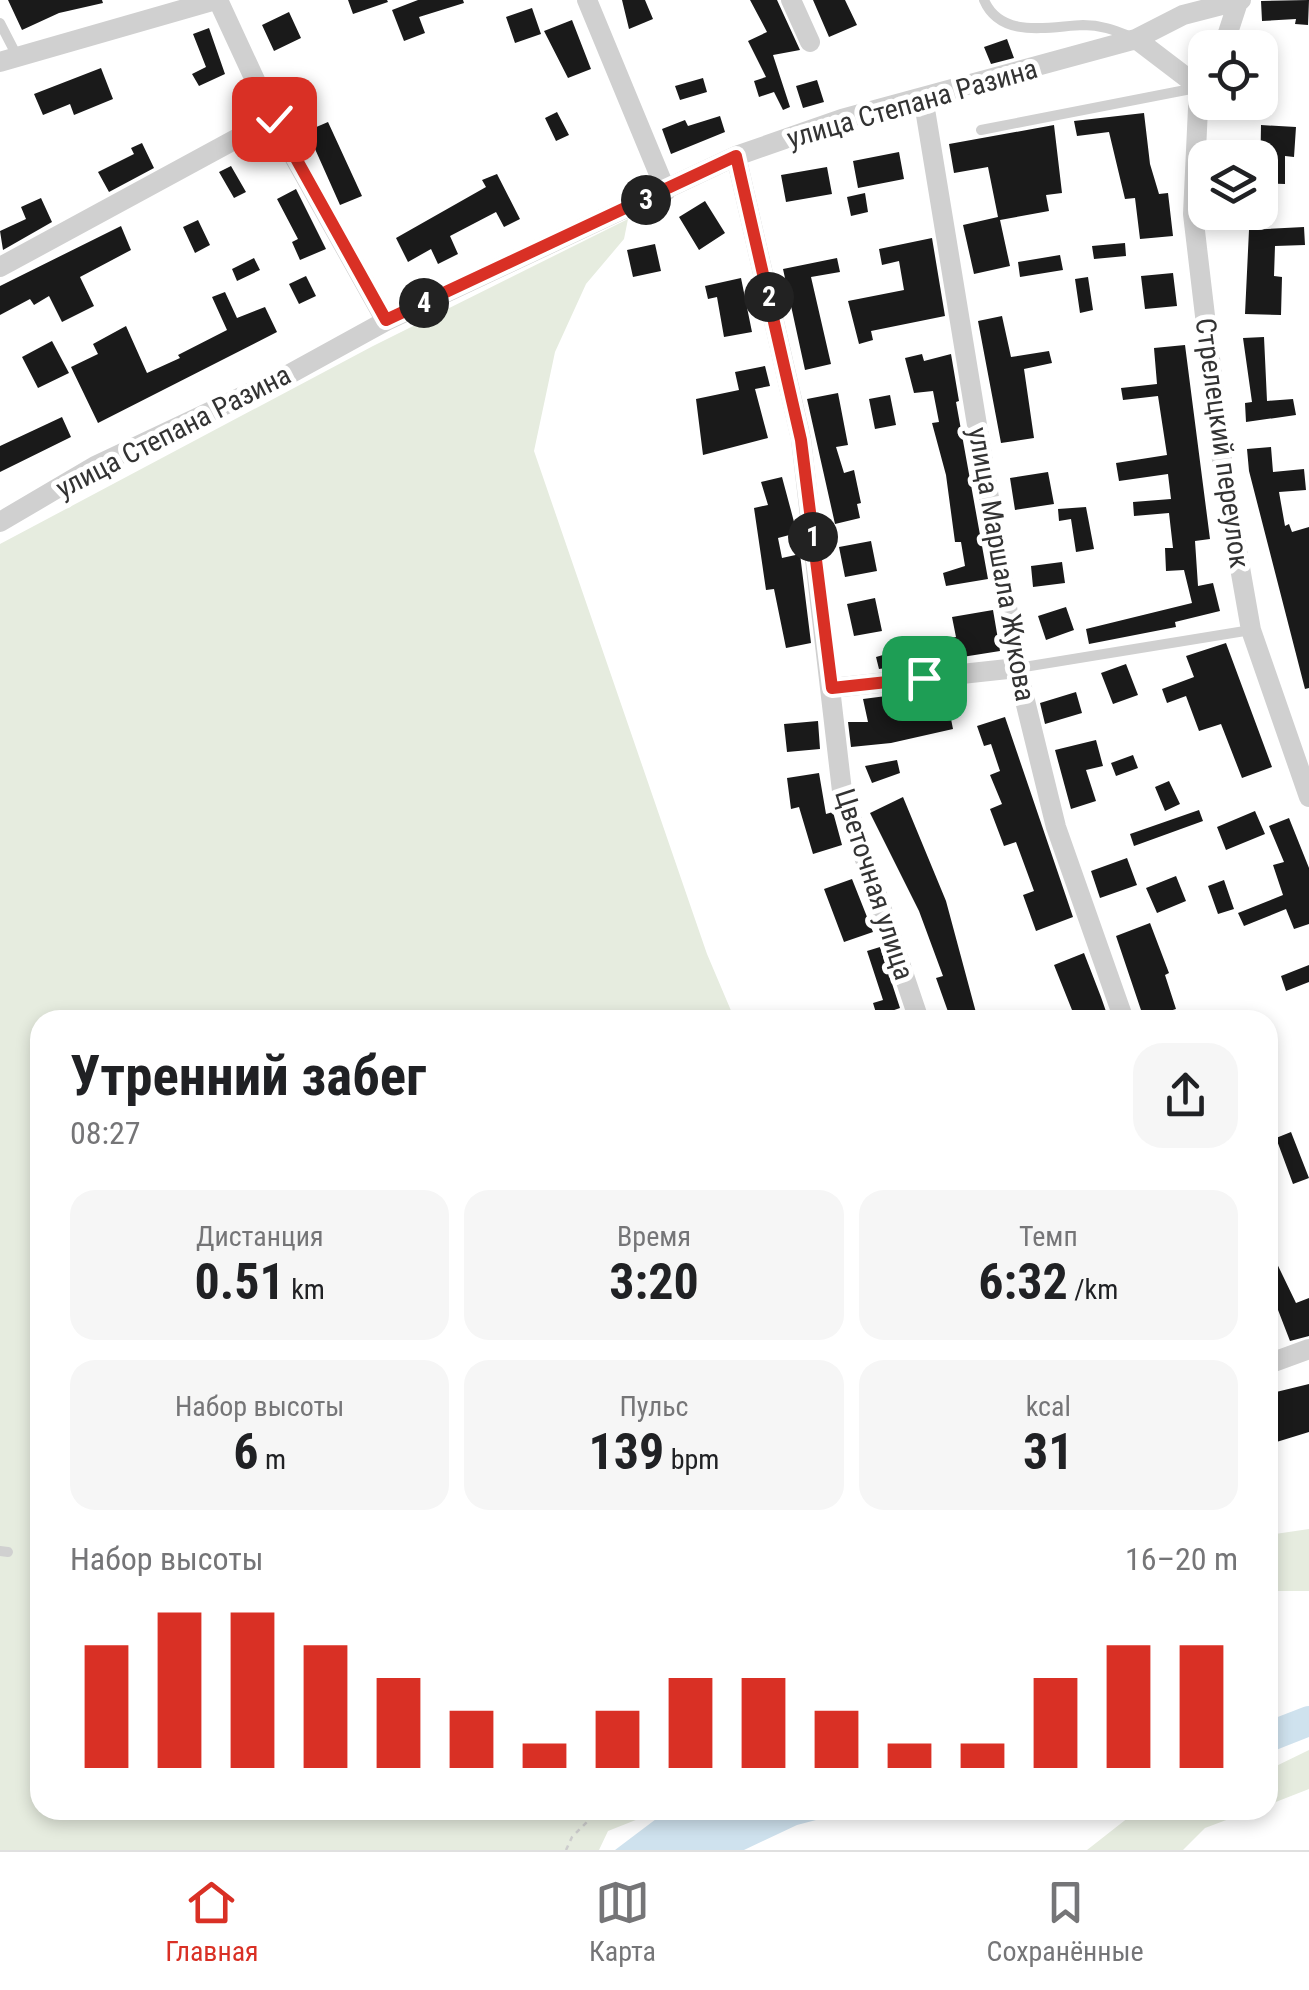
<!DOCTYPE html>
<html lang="ru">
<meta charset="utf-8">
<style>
body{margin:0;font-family:"Roboto Condensed",sans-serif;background:#f6f6f6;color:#202124;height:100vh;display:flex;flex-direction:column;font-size:38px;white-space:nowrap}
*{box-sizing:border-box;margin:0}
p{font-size:32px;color:#757577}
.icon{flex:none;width:55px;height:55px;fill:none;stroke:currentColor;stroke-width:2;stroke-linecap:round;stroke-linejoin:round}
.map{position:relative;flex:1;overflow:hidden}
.details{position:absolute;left:30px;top:1010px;width:1248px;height:810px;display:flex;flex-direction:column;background:#fff;border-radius:30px;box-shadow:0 5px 15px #0003}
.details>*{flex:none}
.tools{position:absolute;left:1188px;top:30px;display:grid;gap:20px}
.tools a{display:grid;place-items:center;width:90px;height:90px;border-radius:20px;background:#fff;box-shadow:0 5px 15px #0003;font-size:50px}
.pin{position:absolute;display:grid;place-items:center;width:85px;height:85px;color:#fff;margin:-42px;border-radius:20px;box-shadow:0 5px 15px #0006}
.km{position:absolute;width:50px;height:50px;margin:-25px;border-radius:50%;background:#222;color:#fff;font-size:28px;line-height:50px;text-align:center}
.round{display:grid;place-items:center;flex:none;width:105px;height:105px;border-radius:30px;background:#f6f6f6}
.headline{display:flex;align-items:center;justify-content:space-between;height:170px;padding:0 40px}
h1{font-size:55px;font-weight:700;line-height:75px}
.stats{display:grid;grid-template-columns:repeat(3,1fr);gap:15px;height:170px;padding:10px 40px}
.stats div{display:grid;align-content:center;border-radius:25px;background:#f6f6f6;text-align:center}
.stats b{font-size:50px;font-weight:700}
.stats small{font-size:28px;font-weight:400}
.stats p{font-size:28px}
.chart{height:280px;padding:20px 40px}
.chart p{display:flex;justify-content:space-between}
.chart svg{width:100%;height:180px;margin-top:10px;stroke:#d93025;stroke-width:6}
.tab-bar{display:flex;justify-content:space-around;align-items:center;height:140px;border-top:2px solid #e0e0e0;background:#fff;font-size:28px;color:#757577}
.tab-bar a{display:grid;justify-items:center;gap:5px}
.tab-bar .active{color:#d93025}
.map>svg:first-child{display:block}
.green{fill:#e6ecdf}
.water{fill:#cfe2ee}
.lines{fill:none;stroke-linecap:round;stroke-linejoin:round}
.river{stroke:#cfe2ee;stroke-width:30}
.building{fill:#1a1a1a}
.path{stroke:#cdcdcd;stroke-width:2.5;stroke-dasharray:5 5;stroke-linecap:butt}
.service{stroke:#d0d0d0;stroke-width:10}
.minor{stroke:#d0d0d0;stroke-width:20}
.route-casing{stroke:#fff;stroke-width:20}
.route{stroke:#d93025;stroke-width:12}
.labels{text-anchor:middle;stroke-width:10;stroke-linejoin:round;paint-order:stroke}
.street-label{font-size:28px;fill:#333;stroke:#fff}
</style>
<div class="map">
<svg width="1309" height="1850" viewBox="0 0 1309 1850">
<rect width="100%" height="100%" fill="#fff"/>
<path class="green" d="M 628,219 L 624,239 L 586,284 L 555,352 L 534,451 L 707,954 L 735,1020 L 40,1020 L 40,1810 L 661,1810 L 608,1831 L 599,1850 L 0,1850 L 0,544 L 373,346 Z
M 1309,1529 L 1309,1591 L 1268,1591 L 1268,1535 Z
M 1309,1750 L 1309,1789 L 1268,1805 L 1268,1770 Z
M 1138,1810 L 1253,1810 L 1205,1828 L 1183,1850 L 1087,1850 Z"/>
<path class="water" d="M 668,1810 L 854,1810 L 797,1825 L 744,1850 L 615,1850 Z"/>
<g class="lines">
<path class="river" d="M 1268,1737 L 1309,1721"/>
</g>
<path class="building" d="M 8,0 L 102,0 L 103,3 L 59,13 L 22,30 Z
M 348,0 L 387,0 L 388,2 L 353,14 Z
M 418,0 L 463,0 L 464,3 L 419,17 L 425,33 L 404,41 L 392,10 Z
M 622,0 L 645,0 L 653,19 L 629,29 Z
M 750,0 L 777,0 L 800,50 L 773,55 L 790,107 L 783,110 L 774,92 L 759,97 L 754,81 L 766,77 L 748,41 L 767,32 Z
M 813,0 L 845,0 L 857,25 L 829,37 Z
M 1309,0 L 1308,25 L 1295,24 L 1296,19 L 1262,21 L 1261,1 Z
M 532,8 L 541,34 L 515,43 L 506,17 Z
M 289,12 L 301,38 L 274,51 L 262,25 Z
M 572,20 L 591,69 L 568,78 L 544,31 Z
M 209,28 L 225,74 L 199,86 L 192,74 L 206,67 L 193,34 Z
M 1007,39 L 1014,58 L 991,64 L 984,47 Z
M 101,68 L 113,99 L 74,115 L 70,104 L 43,115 L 34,94 Z
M 703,78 L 707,92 L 680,100 L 675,86 Z
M 817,80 L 824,102 L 803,108 L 796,86 Z
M 557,112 L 569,135 L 556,141 L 545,118 Z
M 1144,113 L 1150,164 L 1159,194 L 1168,193 L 1173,236 L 1140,239 L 1135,198 L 1125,199 L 1109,132 L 1077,136 L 1074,121 Z
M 720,116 L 725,132 L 671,154 L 662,129 L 685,120 L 688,126 Z
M 328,122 L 362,196 L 340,205 L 307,131 Z
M 1054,125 L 1062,193 L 1046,195 L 1049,211 L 1000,220 L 1010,266 L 974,274 L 963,225 L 998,217 L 988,167 L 954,173 L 949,144 Z
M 1261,125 L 1296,127 L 1294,157 L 1285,156 L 1285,184 L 1260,183 Z
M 142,143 L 154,168 L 109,192 L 98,172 L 134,154 L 131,148 Z
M 899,152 L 904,179 L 858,188 L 853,161 Z
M 231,166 L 246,192 L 234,198 L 219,172 Z
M 827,167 L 832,194 L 786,202 L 781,175 Z
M 497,174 L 520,219 L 504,227 L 496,212 L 450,236 L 458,254 L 438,264 L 431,249 L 408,262 L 396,238 L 486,187 L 482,180 Z
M 296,189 L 326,249 L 300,260 L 292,242 L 298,239 L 277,199 Z
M 865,193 L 868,212 L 851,216 L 847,197 Z
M 41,198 L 52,222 L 3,250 L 0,231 L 26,219 L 21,207 Z
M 705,201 L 725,233 L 699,250 L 679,217 Z
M 198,220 L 210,245 L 195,253 L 183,227 Z
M 121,226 L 131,250 L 80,277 L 94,306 L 62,322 L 49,296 L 34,305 L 30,299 L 0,315 L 0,286 Z
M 1304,227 L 1305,245 L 1275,246 L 1274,276 L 1282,277 L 1281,315 L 1245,314 L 1249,230 Z
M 932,238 L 945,316 L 871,331 L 873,340 L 859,344 L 848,301 L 904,290 L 899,261 L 882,265 L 879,249 Z
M 1125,243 L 1126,256 L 1094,259 L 1092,246 Z
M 655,244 L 661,271 L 633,277 L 627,250 Z
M 1060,255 L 1063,270 L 1020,277 L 1018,262 Z
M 254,258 L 260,270 L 237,281 L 232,269 Z
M 837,258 L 840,272 L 811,277 L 831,364 L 805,370 L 783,269 Z
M 1173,273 L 1177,306 L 1145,309 L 1141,276 Z
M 306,276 L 316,296 L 299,304 L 289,284 Z
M 1088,277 L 1093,310 L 1080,313 L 1075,279 Z
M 741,278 L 752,332 L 724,337 L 717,297 L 708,299 L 705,286 Z
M 225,292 L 237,318 L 265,307 L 277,332 L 98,423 L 71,367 L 98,354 L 93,344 L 126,326 L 147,373 L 180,358 L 178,355 L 227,330 L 212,297 Z
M 1002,316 L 1011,357 L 1049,351 L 1052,363 L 1024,369 L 1034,438 L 1001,443 L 978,321 Z
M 1264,337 L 1267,401 L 1293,399 L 1296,415 L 1246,422 L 1245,403 L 1252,402 L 1243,338 Z
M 52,341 L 69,373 L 38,388 L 22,357 Z
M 1185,345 L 1210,539 L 1195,541 L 1198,586 L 1213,583 L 1220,611 L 1175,622 L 1176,627 L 1089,644 L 1086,629 L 1192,603 L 1184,570 L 1166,571 L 1165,548 L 1173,548 L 1169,513 L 1134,516 L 1133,502 L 1171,499 L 1168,474 L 1119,481 L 1116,463 L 1167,455 L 1158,396 L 1123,400 L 1121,388 L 1157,384 L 1154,348 Z
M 922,354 L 924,361 L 951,354 L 959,401 L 956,402 L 988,579 L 946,586 L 943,573 L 965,566 L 961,542 L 955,542 L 946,475 L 932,423 L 939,422 L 933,391 L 914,393 L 905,358 Z
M 765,366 L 770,386 L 755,389 L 768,438 L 703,455 L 696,399 L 739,390 L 735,372 Z
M 838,393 L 848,445 L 836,447 L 844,473 L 854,470 L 861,503 L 857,504 L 860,518 L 835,524 L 807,399 Z
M 890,395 L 896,425 L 875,429 L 869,399 Z
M 62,417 L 71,437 L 0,472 L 0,446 Z
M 1271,447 L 1273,472 L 1304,469 L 1306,490 L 1279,492 L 1285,526 L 1289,524 L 1292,532 L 1309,527 L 1309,688 L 1305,689 L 1249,471 L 1247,449 Z
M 1048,472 L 1054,504 L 1015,510 L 1010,478 Z
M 782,477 L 797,533 L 778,538 L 782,558 L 800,554 L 811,643 L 786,648 L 774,589 L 766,590 L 754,508 L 768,505 L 761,482 Z
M 1086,507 L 1094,549 L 1076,552 L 1071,519 L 1059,521 L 1058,509 Z
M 871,541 L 877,571 L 845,577 L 839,547 Z
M 1062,562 L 1065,583 L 1033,587 L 1031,566 Z
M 875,598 L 882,631 L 854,636 L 847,604 Z
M 1066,607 L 1074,630 L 1046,640 L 1038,616 Z
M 993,610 L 1000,651 L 956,658 L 950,638 L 956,637 L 952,617 Z
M 935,640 L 939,660 L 879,669 L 876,657 Z
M 1226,643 L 1272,767 L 1242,778 L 1221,724 L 1199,731 L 1186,696 L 1167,703 L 1162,689 L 1194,677 L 1186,656 Z
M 1126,664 L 1138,695 L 1113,704 L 1101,673 Z
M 1076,692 L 1082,713 L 1045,724 L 1040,703 Z
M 894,695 L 901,718 L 949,709 L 953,729 L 891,743 L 851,747 L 848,722 L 868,722 L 863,699 Z
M 1005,717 L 1073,917 L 1036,931 L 1023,895 L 1034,891 L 1016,842 L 1004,846 L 990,809 L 1002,804 L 990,775 L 1000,771 L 991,744 L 984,746 L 977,726 Z
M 818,721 L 820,749 L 787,752 L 784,724 Z
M 1096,740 L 1103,766 L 1086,770 L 1096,801 L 1071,809 L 1055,750 Z
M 1133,755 L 1138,768 L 1116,776 L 1111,763 Z
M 897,760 L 900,773 L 872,783 L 865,766 Z
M 819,773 L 826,814 L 833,812 L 842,845 L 813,854 L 799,807 L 791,809 L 787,778 Z
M 1169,781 L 1180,804 L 1165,811 L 1155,787 Z
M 903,797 L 946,901 L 978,1020 L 951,1020 L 936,978 L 943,976 L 919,911 L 870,813 Z
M 1199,810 L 1203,821 L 1134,846 L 1130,834 Z
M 1255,811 L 1265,834 L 1226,850 L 1217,827 Z
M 1289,818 L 1309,868 L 1309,924 L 1294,929 L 1286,909 L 1244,926 L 1238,913 L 1283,895 L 1273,865 L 1284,862 L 1269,826 Z
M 1127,858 L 1137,885 L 1100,898 L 1091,871 Z
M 1176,876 L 1186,901 L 1157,913 L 1146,888 Z
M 852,879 L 873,932 L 844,942 L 824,889 Z
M 1224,880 L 1234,909 L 1218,914 L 1208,886 Z
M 1150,923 L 1169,973 L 1165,975 L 1176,1009 L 1144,1019 L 1116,936 Z
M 880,947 L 900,1008 L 877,1016 L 873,1003 L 883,1000 L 867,951 Z
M 1084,953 L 1101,997 L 1109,1020 L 1076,1020 L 1054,965 Z
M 1309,965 L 1309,982 L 1286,991 L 1281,976 Z
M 1291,1132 L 1309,1178 L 1293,1184 L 1276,1138 Z
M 1268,1245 L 1296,1303 L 1309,1298 L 1309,1336 L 1290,1341 L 1268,1284 Z
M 1309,1384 L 1309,1432 L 1270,1444 L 1268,1394 Z"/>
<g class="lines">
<path class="path" d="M 566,1850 L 572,1837 L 599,1810"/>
<path class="service" d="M 984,0 C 1001,40 1051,26 1083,25 C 1101,25 1114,30 1129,36
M 0,23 L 17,56
M 981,130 L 1196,88
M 1018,668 L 1251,630
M 0,1551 L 8,1552"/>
<path class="minor" d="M 218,0 L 273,119 L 386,321
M 587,0 L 666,191
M 791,0 L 810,42
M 1136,39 L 1199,87
M 1223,48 L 1238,2
M 0,62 L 216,0
M 1205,80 L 1199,87 L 1193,214 L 1224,477 L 1251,630 L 1309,797
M 923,97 L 1017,668 L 1056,827 L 1124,1020
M 736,156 L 801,439 L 842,791 L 919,1020
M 0,267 L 273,119
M 0,522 L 95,466 L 286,376 L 386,321 L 736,156 L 842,119 L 1136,39 L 1183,15 L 1241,0
M 832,688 L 1017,668
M 1268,1364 L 1309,1349"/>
</g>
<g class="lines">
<defs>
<path id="route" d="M 274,119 L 386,320 L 736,156 L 801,440 L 832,688 L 924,678"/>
</defs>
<use href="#route" class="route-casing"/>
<use href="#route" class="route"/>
</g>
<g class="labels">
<g class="street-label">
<text transform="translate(912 103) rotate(-16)" y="10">улица Степана Разина</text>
<text transform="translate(173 431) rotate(-27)" y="10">улица Степана Разина</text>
<text transform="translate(1223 443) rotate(82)" y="10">Стрелецкий переулок</text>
<text transform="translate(1002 564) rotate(80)" y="10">улица Маршала Жукова</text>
<text transform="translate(875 884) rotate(72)" y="10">Цветочная улица</text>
</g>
</g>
</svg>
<div class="tools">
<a><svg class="icon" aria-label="locate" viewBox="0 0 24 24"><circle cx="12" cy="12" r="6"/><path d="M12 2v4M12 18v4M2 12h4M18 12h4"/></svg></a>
<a><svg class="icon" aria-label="layers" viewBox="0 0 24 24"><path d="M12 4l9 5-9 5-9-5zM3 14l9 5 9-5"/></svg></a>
</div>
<div class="pin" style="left:924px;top:678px;background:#1e9e55"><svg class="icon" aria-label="arrive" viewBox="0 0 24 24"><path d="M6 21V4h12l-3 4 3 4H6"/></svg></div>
<div class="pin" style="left:274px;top:119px;background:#d93025"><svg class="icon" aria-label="check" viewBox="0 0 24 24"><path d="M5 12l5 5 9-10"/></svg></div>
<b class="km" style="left:813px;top:537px">1</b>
<b class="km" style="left:769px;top:297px">2</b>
<b class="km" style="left:646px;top:200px">3</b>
<b class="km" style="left:424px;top:303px">4</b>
<section class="details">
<div class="headline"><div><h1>Утренний забег</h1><p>08:27</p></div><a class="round"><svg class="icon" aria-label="share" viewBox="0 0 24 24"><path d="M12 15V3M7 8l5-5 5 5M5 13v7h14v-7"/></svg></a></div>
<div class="stats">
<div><p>Дистанция</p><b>0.51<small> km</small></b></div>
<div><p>Время</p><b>3:20</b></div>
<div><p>Темп</p><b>6:32<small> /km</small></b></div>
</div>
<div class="stats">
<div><p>Набор высоты</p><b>6<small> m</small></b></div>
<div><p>Пульс</p><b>139<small> bpm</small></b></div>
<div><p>kcal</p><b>31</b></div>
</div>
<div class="chart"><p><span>Набор высоты</span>16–20 m</p>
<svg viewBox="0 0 160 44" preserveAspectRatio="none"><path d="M5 44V14M15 44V6M25 44V6M35 44V14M45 44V22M55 44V30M65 44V38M75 44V30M85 44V22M95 44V22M105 44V30M115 44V38M125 44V38M135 44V22M145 44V14M155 44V14"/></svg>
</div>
</section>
</div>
<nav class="tab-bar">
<a class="active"><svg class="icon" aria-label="home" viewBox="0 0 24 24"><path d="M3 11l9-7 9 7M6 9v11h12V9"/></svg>Главная</a>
<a><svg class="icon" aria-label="map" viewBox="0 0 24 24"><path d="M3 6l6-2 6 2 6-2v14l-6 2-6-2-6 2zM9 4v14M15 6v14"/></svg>Карта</a>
<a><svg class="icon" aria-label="saved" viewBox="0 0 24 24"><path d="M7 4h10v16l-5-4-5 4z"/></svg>Сохранённые</a>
</nav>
